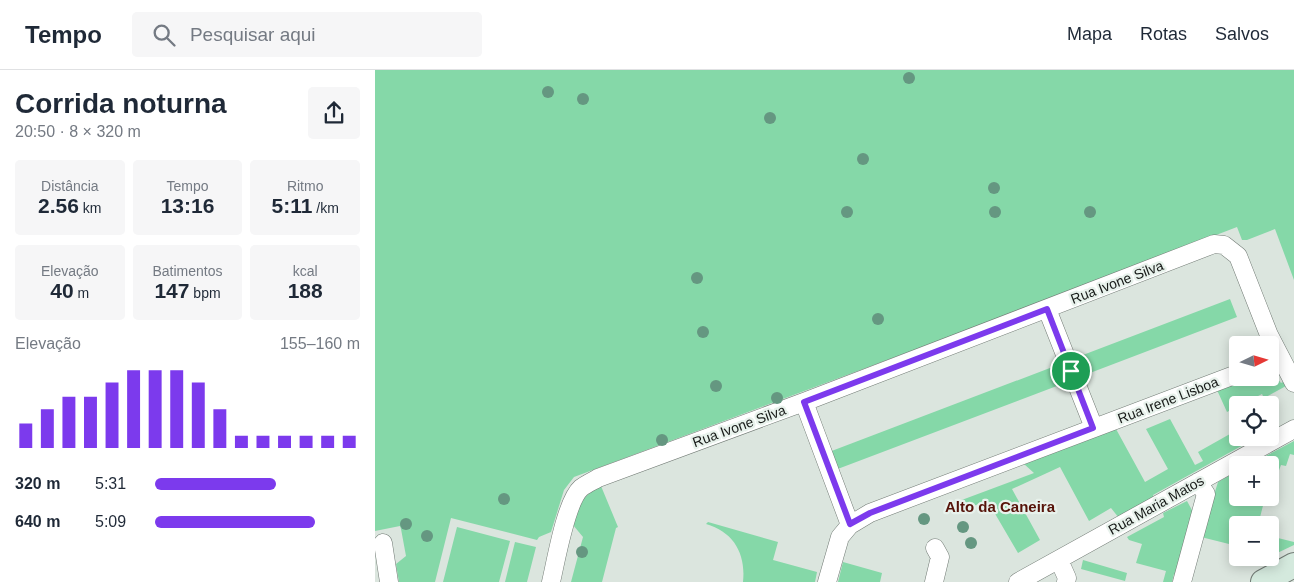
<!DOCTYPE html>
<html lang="pt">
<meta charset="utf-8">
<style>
body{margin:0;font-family:Helvetica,sans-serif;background:#f6f6f7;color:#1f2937;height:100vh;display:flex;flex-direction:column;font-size:19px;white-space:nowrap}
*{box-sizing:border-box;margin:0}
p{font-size:16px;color:#747a83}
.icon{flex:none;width:28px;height:28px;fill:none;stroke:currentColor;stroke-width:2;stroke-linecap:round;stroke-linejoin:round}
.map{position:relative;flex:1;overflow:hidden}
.side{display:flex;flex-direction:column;background:#fff;width:375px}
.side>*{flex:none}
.needle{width:32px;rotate:85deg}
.controls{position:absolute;left:854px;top:266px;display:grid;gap:10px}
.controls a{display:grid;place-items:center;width:50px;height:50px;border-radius:5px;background:#fff;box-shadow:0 2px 12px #0003;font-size:25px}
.pin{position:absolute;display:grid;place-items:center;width:42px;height:42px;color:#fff;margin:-21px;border:2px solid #fff;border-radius:50%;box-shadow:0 1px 5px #0007}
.round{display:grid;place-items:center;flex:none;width:52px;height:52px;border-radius:5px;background:#f6f6f7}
.headline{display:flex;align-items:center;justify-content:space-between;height:85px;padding:0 15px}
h1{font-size:28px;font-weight:700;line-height:38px}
.figures{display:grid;grid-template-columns:repeat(3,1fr);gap:8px;height:85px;padding:5px 15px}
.figures div{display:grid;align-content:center;border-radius:5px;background:#f6f6f7;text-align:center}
.figures b{font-size:21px;font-weight:700}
.figures small{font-size:14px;font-weight:400}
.figures p{font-size:14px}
.chart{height:140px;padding:10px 15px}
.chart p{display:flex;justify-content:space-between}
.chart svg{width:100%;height:90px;margin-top:5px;stroke:#7c3aed;stroke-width:6}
ul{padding:0 15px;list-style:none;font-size:16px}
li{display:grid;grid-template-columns:80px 60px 1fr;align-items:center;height:38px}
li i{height:12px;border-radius:6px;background:#7c3aed}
header{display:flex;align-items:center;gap:30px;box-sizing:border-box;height:70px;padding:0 25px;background:#fff;border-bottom:1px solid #e0e1e3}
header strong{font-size:24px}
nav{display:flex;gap:28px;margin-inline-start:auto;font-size:18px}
.search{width:350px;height:45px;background:#f6f6f7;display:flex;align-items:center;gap:12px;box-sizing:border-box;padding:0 18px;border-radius:5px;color:#747a83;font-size:19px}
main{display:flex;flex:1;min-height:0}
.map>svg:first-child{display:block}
.green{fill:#85d8a8}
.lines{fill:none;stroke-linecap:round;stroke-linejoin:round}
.street-casing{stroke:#727b75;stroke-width:19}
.secondary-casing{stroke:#727b75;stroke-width:26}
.street{stroke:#fff;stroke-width:18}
.secondary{stroke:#d4e9dd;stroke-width:24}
.tree{fill:#659781}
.route-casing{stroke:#fff;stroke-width:10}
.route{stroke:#7c3aed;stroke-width:6}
.labels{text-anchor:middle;stroke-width:4.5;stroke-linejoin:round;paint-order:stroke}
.street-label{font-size:14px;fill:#171a18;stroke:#e8f2ec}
.neighbourhood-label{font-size:15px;font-weight:bold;fill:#561309;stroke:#e8f2ec}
</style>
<header>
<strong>Tempo</strong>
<div class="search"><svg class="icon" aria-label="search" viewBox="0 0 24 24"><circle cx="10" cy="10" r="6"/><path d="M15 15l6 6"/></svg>Pesquisar aqui</div>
<nav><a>Mapa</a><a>Rotas</a><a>Salvos</a></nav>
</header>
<main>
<section class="side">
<div class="headline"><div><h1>Corrida noturna</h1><p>20:50 · 8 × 320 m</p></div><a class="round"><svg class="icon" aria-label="share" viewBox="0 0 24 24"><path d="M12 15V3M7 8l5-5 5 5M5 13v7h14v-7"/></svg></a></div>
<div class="figures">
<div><p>Distância</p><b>2.56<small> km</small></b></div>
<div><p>Tempo</p><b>13:16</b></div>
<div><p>Ritmo</p><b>5:11<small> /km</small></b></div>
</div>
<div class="figures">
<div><p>Elevação</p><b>40<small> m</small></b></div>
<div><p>Batimentos</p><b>147<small> bpm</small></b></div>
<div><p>kcal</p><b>188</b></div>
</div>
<div class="chart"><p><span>Elevação</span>155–160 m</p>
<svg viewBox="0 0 160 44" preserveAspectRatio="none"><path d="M5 44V32M15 44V25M25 44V19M35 44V19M45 44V12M55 44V6M65 44V6M75 44V6M85 44V12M95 44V25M105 44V38M115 44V38M125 44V38M135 44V38M145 44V38M155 44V38"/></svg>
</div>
<ul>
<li><b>320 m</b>5:31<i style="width:59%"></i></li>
<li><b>640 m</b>5:09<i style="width:78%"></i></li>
</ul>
</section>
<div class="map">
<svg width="919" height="512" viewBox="0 0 919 512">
<rect width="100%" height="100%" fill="#dbe5de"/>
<path class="green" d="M 0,0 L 919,0 L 919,210 L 900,159 L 872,170 L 867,170 L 862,157 L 638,243 L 199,407 L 189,420 L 176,462 L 164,467 L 162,470 L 76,448 L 60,512 L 24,512 L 21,494 L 31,486 L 26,459 L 25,456 L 0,461 Z
M 855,229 L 862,247 L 707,306 L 700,288 Z
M 688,293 L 695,311 L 460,400 L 454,382 Z
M 895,305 L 902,308 L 906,313 L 908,312 L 911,316 L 889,328 L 887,324 L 852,342 L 842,320 L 866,311 L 869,316 L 887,308 L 895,308 Z
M 795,349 L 820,395 L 828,391 L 823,382 L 862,360 L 862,368 L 866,368 L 870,374 L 778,425 L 779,428 L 744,448 L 736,438 L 714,451 L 685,397 L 637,419 L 665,470 L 643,483 L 612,430 L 588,441 L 576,434 L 659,403 L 649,394 L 741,359 L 770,412 L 793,399 L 771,359 Z
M 919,371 L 919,385 L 915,384 L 911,396 L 906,395 L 903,403 L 895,400 L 895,395 L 874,395 Z
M 862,401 L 862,428 L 890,428 L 883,455 L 862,455 L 862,476 L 826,467 L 843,412 Z
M 226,416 L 243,457 L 241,458 L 227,512 L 196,512 L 208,467 L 198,455 C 202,436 209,424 226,416 Z
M 812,431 L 818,442 L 800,505 L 799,504 L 797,512 L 788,512 L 791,501 L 761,493 L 767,474 L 754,470 L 752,467 L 789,447 L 788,443 Z
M 333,452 L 403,472 L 398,490 L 442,502 L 440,512 L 368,512 C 371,484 359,462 331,454 Z
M 82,457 L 135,471 L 124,512 L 68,512 Z
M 895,466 L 919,472 L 919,475 L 898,485 L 895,485 Z
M 140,472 L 161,477 L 152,512 L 130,512 Z
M 708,490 L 752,503 L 750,511 L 706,499 Z
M 468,492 L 507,503 L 505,512 L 463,512 Z"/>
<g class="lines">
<defs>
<path id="street" d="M 672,239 L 719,358
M 429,332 L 475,455
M 8,473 L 14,512
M 684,490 L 692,508 L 691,512
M 176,512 C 181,491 191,431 206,418 C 211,414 218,411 223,408 L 429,332 L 839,174 L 849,175 L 863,186 L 894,265 L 919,313
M 452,512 L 465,467 L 475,455 L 495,443 L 862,304
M 559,512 L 565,487 L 560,478
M 643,512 L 919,359
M 807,512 L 831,424 L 823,412"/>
<path id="secondary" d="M 888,512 L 919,495"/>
</defs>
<use href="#street" class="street-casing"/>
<use href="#secondary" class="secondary-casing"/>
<use href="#street" class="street"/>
<use href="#secondary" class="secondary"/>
</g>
<g class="tree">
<circle cx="534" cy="8" r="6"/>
<circle cx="173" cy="22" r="6"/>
<circle cx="208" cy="29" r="6"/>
<circle cx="395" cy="48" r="6"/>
<circle cx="488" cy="89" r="6"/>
<circle cx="619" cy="118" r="6"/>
<circle cx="472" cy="142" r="6"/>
<circle cx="620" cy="142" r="6"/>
<circle cx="715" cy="142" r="6"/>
<circle cx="322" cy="208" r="6"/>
<circle cx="503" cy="249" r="6"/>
<circle cx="328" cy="262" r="6"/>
<circle cx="341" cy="316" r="6"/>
<circle cx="402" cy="328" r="6"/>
<circle cx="287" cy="370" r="6"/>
<circle cx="129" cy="429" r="6"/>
<circle cx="549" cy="449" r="6"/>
<circle cx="31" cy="454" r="6"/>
<circle cx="588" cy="457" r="6"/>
<circle cx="52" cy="466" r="6"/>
<circle cx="596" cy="473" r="6"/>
<circle cx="207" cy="482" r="6"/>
</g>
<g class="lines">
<defs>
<path id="route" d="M 672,239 L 718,358 L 495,443 L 475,454 L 429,332 Z"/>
</defs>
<use href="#route" class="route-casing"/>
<use href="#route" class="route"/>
</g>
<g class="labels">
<g class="street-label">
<text transform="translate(742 212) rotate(-21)" y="5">Rua Ivone Silva</text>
<text transform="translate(793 330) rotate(-21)" y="5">Rua Irene Lisboa</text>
<text transform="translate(364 356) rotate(-20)" y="5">Rua Ivone Silva</text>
<text transform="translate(781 435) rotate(-29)" y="5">Rua Maria Matos</text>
</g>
<g class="neighbourhood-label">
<text x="625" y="442">Alto da Caneira</text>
</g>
</g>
</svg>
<div class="controls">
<a><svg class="needle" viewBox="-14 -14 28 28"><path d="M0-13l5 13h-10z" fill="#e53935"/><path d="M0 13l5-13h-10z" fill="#747a83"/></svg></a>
<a><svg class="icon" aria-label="locate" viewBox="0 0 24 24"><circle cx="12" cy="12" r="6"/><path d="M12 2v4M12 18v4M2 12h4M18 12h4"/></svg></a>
<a>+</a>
<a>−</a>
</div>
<div class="pin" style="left:696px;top:301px;background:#1e9e55"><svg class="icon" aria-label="arrive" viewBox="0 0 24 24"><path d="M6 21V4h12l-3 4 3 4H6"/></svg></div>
</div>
</main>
